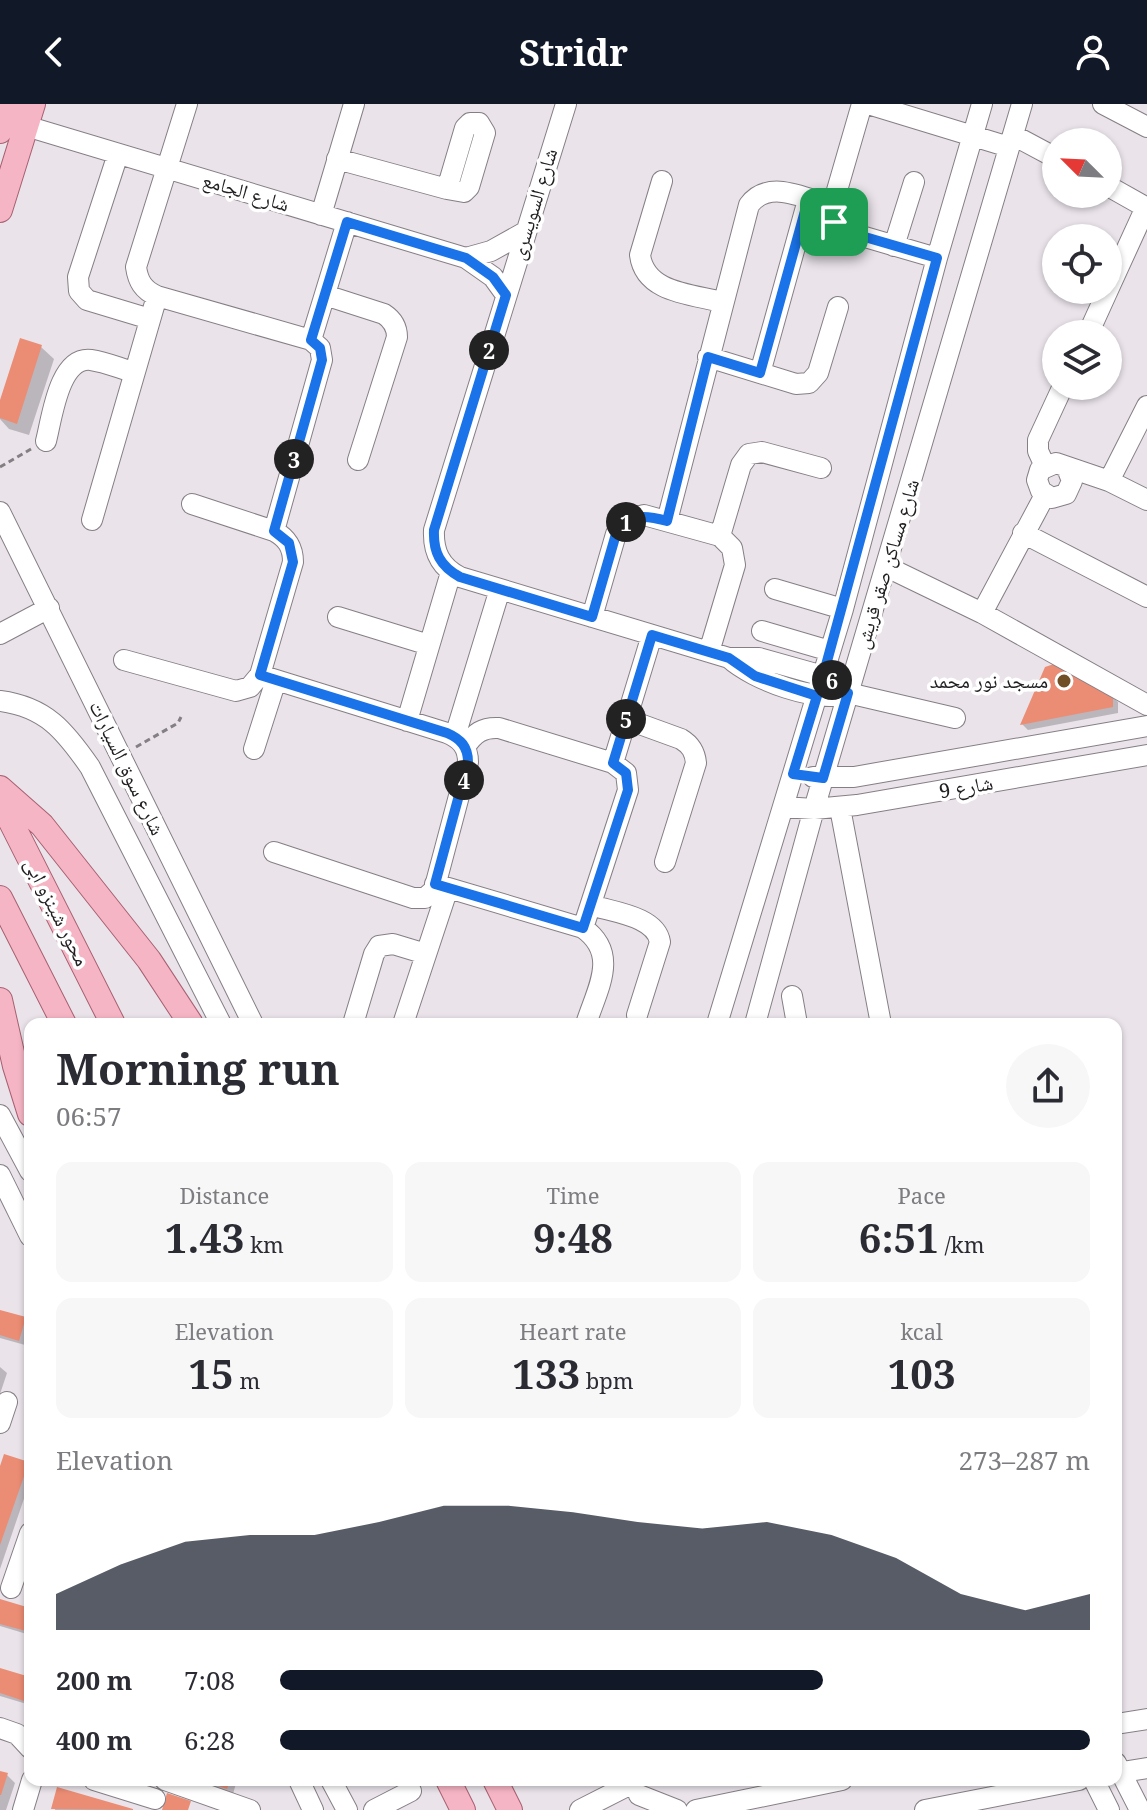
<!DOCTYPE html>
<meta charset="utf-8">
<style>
body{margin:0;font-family:"Noto Serif","Noto Naskh Arabic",serif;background:#f7f7f7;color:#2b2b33;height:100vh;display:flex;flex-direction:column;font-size:30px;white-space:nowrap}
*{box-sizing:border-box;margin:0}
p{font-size:26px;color:#7c7c81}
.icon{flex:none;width:44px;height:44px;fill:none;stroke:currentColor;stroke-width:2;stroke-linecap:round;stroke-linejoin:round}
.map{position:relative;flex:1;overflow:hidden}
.drawer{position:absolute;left:24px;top:914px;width:1098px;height:768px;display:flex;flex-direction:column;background:#fff;border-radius:16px;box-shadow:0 2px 6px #0004}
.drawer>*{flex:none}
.needle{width:52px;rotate:294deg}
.buttons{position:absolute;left:1042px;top:24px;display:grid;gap:16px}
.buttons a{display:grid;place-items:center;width:80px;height:80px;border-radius:50%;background:#fff;box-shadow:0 2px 6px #0004;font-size:40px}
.pin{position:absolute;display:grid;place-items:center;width:68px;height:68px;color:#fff;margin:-34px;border-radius:16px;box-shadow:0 4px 12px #0006}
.km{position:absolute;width:40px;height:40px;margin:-20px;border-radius:50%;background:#222;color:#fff;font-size:22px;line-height:40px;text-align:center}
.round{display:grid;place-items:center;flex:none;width:84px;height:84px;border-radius:42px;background:#f7f7f7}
.head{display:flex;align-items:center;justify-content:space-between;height:136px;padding:0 32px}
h1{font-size:44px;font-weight:700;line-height:60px}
.figures{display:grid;grid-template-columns:repeat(3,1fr);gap:12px;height:136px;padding:8px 32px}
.figures div{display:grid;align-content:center;border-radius:16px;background:#f7f7f7;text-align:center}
.figures b{font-size:40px;font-weight:700}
.figures small{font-size:22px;font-weight:400}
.figures p{font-size:22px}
.chart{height:224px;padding:16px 32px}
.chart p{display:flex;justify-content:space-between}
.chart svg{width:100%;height:144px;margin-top:8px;fill:#111827;opacity:.7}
ul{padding:0 32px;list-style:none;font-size:26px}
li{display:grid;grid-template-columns:128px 96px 1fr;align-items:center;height:60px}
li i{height:20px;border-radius:10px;background:#111827}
header{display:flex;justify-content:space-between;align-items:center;height:104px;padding:0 32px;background:#111827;color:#fff;font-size:36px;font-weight:700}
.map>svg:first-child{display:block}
.shadow{fill:#0003}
.building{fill:#eb8c74}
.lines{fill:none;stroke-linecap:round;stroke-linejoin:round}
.minor-casing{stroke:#857f85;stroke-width:22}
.major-casing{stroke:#a76071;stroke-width:26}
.path{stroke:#837f83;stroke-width:3;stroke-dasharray:6 4;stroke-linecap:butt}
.minor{stroke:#fff;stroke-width:20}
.major{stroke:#f6b5c4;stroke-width:24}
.route-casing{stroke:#fff;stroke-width:16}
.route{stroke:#1a73e8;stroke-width:10}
.poi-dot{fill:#704e26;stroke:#fff;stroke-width:3}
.labels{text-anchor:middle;stroke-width:7;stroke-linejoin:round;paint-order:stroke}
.street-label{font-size:20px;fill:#201e20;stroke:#fff}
.poi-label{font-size:20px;fill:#201e20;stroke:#fff;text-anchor:end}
</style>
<header><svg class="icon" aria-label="back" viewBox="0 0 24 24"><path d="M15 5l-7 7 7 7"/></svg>Stridr<svg class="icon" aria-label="person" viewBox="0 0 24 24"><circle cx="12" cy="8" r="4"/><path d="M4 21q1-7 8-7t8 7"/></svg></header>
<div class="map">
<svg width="1147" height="1706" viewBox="0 0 1147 1706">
<rect width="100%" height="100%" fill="#eae4ea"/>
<path class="shadow" d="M 41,243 L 54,255 L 29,331 L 9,325 L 0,315 L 0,302 Z
M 1111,592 L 1118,598 L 1118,609 L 1028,626 L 1022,620 Z
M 0,1208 L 25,1215 L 30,1221 L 25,1241 L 0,1234 Z
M 0,1263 L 7,1269 L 0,1290 Z
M 28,1360 L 30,1377 L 0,1465 L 0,1368 Z
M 0,1497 L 30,1506 L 30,1531 L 0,1522 Z
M 0,1566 L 30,1575 L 30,1601 L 0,1592 Z
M 0,1669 L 7,1671 L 15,1679 L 6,1706 L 0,1706 Z
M 194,1676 L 237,1676 L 233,1690 Z
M 58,1685 L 129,1706 L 55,1706 Z"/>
<path class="building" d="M 20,234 L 42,241 L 17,320 L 0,314 L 0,296 Z
M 1057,559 L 1113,590 L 1113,603 L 1020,621 L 1045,563 Z
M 0,1206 L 26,1213 L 19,1237 L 0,1231 Z
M 4,1350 L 29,1358 L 0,1441 L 0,1362 Z
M 0,1495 L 30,1504 L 30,1528 L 0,1520 Z
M 0,1564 L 30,1573 L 30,1599 L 0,1589 Z
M 0,1667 L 8,1669 L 1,1691 L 0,1691 Z
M 202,1676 L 230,1676 L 227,1685 Z
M 57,1683 L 133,1705 L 133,1706 L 51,1705 Z
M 167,1689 L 191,1697 L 188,1706 L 162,1706 Z"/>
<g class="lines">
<defs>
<path id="minor" d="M 187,0 L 136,163 C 138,177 143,186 157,192 L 311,236 L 320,244 L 322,256 L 274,427
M 566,0 L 434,426 C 433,447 440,463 460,473 L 729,554 C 753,576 818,600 848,589
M 862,0 L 831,107 L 834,118 L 841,126 L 937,154
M 868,0 L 1009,43
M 1103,0 L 1147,23
M 26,22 L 466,154 L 493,173 L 506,191
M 1013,31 L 1056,54
M 118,50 L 78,173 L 79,187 L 87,196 L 150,215
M 337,55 L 447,85 L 464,88 L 469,83 L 485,29 L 479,19 L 470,19 L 465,24 L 447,85
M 662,77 L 640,151 C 645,189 691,190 722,198
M 1108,82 L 1147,104
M 321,111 L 354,0
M 894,142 L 914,78
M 466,154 L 491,147 L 525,128
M 1108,186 L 1146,103
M 325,191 L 384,210 C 393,216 397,223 397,233 L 358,356
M 1088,230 L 1108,186
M 311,236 L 347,118
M 708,253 L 796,280 L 809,279 L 818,269 L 838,203
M 760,269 L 808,96
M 46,337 C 52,314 59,252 91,256 C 105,258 119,264 133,268
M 1045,362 L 1038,347 L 1038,336 L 1063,282
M 1067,364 L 1072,377 L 1066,390 L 1052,394 L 1041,387 L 1037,376 L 1040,366 L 1056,359 L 1109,377 L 1147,396
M 1109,377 L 1147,302
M 0,408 L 253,920
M 92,416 L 157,192
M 667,417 L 749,101 C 769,74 806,95 832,102
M 1023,429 L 1147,493
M 720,432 L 741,361 L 749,350 L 762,348 L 821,364
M 887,463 L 982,509 L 1147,601
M 775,485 L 843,505
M 982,509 L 1045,391
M 338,513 L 429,541
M 592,513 L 616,430 L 628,416 L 644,411 L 720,432 L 732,444 L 735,461 L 709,548
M 762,527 L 830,547
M 0,530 L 49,504
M 729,554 L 759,554 L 823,572 L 848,589 L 955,614
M 124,556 L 236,587 L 250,583 L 260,571 L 293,458 C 293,443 287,434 274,427 L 192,400
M 260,571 L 447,629 C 461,635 468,643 468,658 L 434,786 L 425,794 L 413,794 L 274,748
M 0,597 C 46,603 65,627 90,663 L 221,920
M 626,615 L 681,635 C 691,641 695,648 696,659 L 665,758
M 407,617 L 451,468
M 455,632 L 500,485
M 465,643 C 474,629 483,623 499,624 L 613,659 L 626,669 L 628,686 L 583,824
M 254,645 L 276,576
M 613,659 L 652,531
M 813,673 L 854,673 L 1147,622
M 783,703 L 814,705 L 857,701 L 1147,651
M 840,704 L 881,920
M 435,780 L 583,824 C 620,850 597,885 586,920
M 591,801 C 612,808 656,812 660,838 L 637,911
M 792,892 L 797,920
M 353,920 L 374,850 L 379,842 L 393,840 L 426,850
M 403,920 L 448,784
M 717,920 L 843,505 L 937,154 L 982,0
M 755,920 L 814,705 L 1022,0
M 0,1011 L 30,1067
M 0,1071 L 30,1132
M 0,1319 L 7,1298
M 11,1484 L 30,1429
M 1116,1620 L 1147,1615
M 0,1624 L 17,1630 L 30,1644
M 1116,1659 L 1140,1706
M 1116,1669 L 1147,1664
M 94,1676 L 155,1695
M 165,1676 L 250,1706
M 299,1676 L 313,1706
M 331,1676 L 347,1706
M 1094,1676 L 1109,1706
M 639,1691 L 677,1706
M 23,1706 L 32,1676
M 374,1706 L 411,1687
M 580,1706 L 633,1679
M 696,1706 L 842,1676
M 925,1706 L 1079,1676"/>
<path id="major" d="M 0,27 L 9,0
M 0,106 L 33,0
M 0,684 L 42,721 L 149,856 L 191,920
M 0,696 L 113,920
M 0,794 L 64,920
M 0,896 L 15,962 L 30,1010
M 448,1676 L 463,1706
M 495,1676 L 510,1706"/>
</defs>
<use href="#minor" class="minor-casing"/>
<use href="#major" class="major-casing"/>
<path class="path" d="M 0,363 L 31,345
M 136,643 L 178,619 L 181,613"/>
<use href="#minor" class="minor"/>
<use href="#major" class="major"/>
</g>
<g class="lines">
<defs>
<path id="route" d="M 808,96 L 832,102 L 832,112 L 841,126 L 937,154 L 823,572 L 848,589 L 823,674 L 793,670 L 817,592 L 755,572 L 729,554 L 652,531 L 613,659 L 626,669 L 628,686 L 583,824 L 435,780 L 468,658 C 468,643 461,635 447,629 L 260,571 L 293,458 L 289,439 L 274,427 L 322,256 L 320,244 L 311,236 L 347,118 L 466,154 L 493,173 L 506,191 L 434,426 C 433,448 440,462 460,473 L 592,513 L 616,430 C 630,409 645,411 667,417 L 708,253 L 760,269 Z"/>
</defs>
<use href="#route" class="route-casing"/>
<use href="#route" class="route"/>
</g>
<circle class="poi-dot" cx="1064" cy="577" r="8"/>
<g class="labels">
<g class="street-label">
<text transform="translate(246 88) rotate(17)" y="7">شارع الجامع</text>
<text transform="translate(534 100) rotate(-73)" y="7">شارع السويسرى</text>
<text transform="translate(887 460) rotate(-73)" y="7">شارع مساكن صقر قريش</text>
<text transform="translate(127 664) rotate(64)" y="7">شارع سوق السيارات</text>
<text transform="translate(966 683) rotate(-10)" y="7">شارع 9</text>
<text transform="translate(57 808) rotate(63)" y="7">محور شينزو ابى</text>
</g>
<g class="poi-label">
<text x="1048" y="584">مسجد نور محمد</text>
</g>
</g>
</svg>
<div class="buttons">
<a><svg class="needle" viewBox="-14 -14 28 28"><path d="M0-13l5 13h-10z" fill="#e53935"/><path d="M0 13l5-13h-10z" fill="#7c7c81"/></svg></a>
<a><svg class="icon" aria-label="locate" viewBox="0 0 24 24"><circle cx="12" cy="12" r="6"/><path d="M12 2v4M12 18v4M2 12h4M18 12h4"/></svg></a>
<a><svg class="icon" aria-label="layers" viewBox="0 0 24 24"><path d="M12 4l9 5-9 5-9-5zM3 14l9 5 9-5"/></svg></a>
</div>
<div class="pin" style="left:834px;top:118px;background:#1e9e55"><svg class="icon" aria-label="arrive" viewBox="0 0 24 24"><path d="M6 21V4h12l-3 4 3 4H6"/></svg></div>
<b class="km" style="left:626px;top:418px">1</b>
<b class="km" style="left:489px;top:246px">2</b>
<b class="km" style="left:294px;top:355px">3</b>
<b class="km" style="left:464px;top:676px">4</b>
<b class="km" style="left:626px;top:615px">5</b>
<b class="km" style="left:832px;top:576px">6</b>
<section class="drawer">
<div class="head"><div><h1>Morning run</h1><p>06:57</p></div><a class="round"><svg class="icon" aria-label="share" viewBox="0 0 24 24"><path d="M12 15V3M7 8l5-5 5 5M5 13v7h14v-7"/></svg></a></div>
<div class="figures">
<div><p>Distance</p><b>1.43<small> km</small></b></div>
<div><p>Time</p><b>9:48</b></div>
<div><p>Pace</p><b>6:51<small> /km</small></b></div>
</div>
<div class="figures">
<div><p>Elevation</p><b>15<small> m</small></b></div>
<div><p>Heart rate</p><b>133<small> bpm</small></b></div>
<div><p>kcal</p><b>103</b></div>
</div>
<div class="chart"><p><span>Elevation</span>273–287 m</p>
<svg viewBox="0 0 160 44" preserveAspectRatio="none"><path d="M0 44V33L10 24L20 17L30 15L40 15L50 11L60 6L70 6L80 8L90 11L100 13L110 11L120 15L130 22L140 33L150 38L160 33V44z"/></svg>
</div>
<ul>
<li><b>200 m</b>7:08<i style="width:67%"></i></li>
<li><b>400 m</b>6:28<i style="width:100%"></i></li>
</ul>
</section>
</div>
